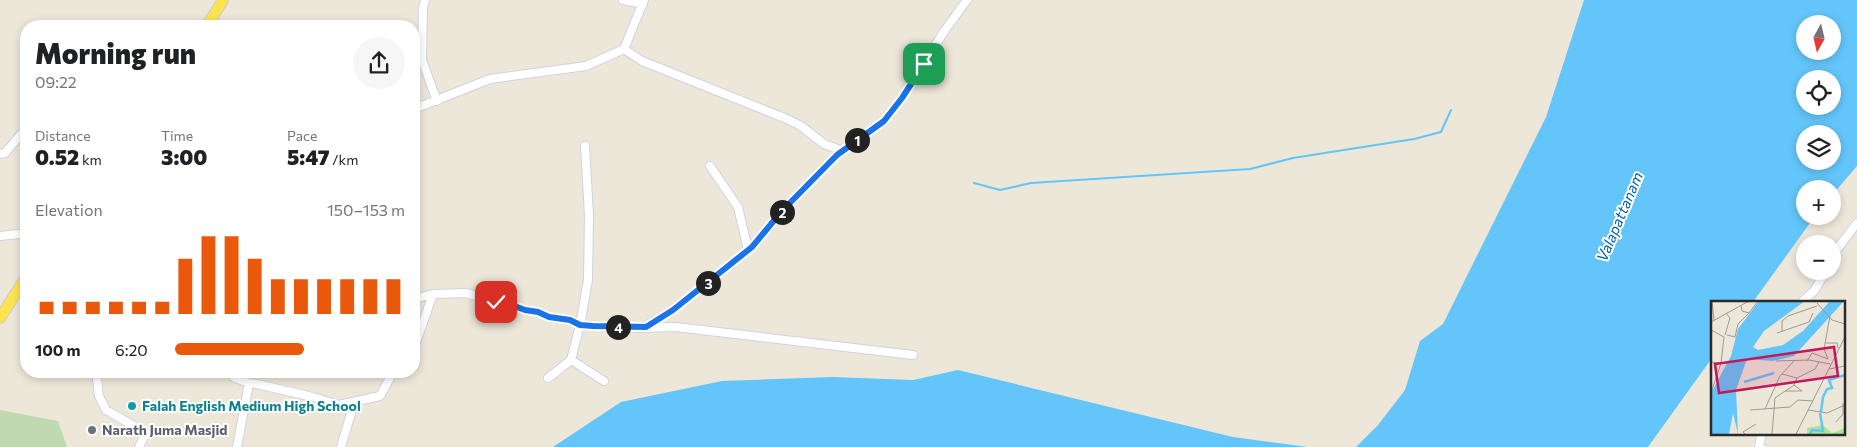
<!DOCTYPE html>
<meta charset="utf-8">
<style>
body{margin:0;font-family:Commissioner,sans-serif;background:#f6f6f6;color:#202124;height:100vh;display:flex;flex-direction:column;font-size:19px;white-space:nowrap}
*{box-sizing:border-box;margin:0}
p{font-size:16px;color:#757577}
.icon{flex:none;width:28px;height:28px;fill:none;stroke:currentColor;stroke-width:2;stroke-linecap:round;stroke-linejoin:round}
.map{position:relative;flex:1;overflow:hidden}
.sheet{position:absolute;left:20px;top:20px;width:400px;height:358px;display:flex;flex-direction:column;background:#fff;border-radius:20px;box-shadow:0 2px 8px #0003}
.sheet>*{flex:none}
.needle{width:32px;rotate:188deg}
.tools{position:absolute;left:1796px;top:15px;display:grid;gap:10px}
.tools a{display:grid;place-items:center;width:45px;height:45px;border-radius:50%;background:#fff;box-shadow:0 2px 8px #0003;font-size:25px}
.pin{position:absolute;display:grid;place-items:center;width:42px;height:42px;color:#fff;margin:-21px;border-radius:10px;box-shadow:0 2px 8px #0006}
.km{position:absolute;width:25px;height:25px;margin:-12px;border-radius:50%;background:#222;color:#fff;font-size:14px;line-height:25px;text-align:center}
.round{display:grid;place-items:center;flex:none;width:52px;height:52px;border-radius:26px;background:#f6f6f6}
.head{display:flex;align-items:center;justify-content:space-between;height:85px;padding:0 15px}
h1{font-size:28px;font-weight:800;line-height:38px}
.figures{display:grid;grid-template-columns:repeat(3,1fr);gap:8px;height:85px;padding:5px 15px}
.figures div{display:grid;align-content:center}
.figures b{font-size:21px;font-weight:800}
.figures small{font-size:14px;font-weight:400}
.figures p{font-size:14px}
.chart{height:140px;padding:10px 15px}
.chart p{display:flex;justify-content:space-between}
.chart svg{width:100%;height:90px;margin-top:5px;stroke:#ea580c;stroke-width:6}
ul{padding:0 15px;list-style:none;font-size:16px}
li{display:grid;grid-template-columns:80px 60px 1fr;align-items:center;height:38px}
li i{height:12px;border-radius:6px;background:#ea580c}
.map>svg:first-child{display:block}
.cemetery{fill:#c0d9b0}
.water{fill:#63c5f9;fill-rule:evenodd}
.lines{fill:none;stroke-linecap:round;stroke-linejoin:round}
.stream{stroke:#63c5f9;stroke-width:2}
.minor-casing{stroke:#cfd2e4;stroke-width:10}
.major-casing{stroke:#ccc;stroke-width:12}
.minor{stroke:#fff;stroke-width:8}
.major{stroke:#fde44f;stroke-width:10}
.route-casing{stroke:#fff;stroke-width:10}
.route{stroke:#1a73e8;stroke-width:6}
.culture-dot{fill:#0f9aa8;stroke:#fff;stroke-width:2}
.worship-dot{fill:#6b7280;stroke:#fff;stroke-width:2}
.labels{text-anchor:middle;stroke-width:4;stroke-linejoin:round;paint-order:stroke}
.culture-label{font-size:14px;font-weight:bold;fill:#0d838f;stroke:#fff;text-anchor:start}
.worship-label{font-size:14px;font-weight:bold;fill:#5b616d;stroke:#fff;text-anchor:start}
.water-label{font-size:15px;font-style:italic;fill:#0160a7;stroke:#fff}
.inset-river{fill:none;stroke:#63c5f9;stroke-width:2.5}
.inset-road{fill:none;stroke:#9f9b94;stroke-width:1}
.view{fill:#c2185b;fill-opacity:0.15;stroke:#c2185b;stroke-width:2.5}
.inset-edge{fill:none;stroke:#2a2a2a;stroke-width:2.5}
</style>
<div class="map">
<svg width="1857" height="447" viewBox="0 0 1857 447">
<rect width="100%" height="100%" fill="#ede7da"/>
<path class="cemetery" d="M 0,410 L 58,421 L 67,447 L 0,447 Z"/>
<path class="water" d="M 1584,0 L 1857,0 L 1857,166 L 1833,194 L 1832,189 L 1805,189 L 1805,216 L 1815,216 L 1753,302 L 1712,302 L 1712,358 L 1648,447 L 1356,447 L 1378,425 L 1405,390 L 1420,341 L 1443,324 L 1546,117 ZM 1805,24 L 1832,24 L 1832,51 L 1805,51 ZM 1805,79 L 1832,79 L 1832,106 L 1805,106 ZM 1805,134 L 1832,134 L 1832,161 L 1805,161 Z
M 958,370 L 1233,437 L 1308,447 L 553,447 L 621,402 L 722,381 L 833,377 L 913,380 Z"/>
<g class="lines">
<path class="stream" d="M 974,183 L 1000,190 L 1031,183 L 1250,169 L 1293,158 L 1414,139 L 1441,132 L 1451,110"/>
<defs>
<path id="minor" d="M 425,0 L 423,8 L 422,60 L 437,101
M 623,0 L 643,4
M 624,49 L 642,61 L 787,119 L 801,126 L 824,144 L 843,151
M 414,109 L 490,79 L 586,66 L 624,49 L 644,0
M 0,154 L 5,153 L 23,132 L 26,131
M 710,166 L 738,207 L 748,250
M 0,236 L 18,234 L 26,235
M 1832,256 L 1857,223
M 414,299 L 433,294 L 465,293 L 509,304 L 525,310 L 538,312 L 549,317 L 570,320 L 580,325 L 640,328 L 676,327 L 913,355
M 1802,302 L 1814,291 L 1826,271
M 644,327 L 673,310 L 752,247 L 781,212 L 837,155 L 884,121 L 902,98 L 945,30 L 967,0
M 414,348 L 433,294
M 571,360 L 604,381
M 96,371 L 99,396 L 106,410 L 146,433 L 139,447
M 233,371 L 233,377 L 249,383 L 257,384 L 313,397 L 339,405 L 380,396 L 392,374 L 404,371
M 548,378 L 571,360 L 580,325 L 588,280 L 589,215 L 585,146
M 237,447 L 249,383
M 341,447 L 354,403
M 1761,447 L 1759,446 L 1762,433"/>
<path id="major" d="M 207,26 L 223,0
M 0,318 L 26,277"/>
</defs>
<use href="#minor" class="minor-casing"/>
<use href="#major" class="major-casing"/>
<use href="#minor" class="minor"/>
<use href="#major" class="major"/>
</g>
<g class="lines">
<defs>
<path id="route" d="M 496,302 L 509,304 L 525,310 L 538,312 L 549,317 L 570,320 L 580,325 L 593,326 L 646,327 L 673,310 L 752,247 L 781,212 L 837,155 L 884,121 L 902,98 L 924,64"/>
</defs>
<use href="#route" class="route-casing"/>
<use href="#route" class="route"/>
</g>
<circle class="culture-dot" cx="132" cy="406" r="5"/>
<circle class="worship-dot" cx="92" cy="430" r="5"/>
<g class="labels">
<g class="culture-label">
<text x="142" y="411">Falah English Medium High School</text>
</g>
<g class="worship-label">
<text x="102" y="435">Narath Juma Masjid</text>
</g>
<g class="water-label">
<text transform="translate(1620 217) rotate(-67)" y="5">Valapattanam</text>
</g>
</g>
<g transform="translate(1711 301)">
<rect width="134" height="134" fill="#ede7da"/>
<path d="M 112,124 L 121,132 L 134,127 L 134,133 L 96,133 L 96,127 Z" fill="#a8e991"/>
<path d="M 48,0 L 94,0 L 53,30 L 42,46 L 47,49 L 72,44 L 92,30 L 119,0 L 133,0 L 83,55 L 62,60 L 36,58 L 25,89 L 27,133 L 22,112 L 18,133 L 0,133 L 0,92 L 20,55 L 27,28 Z" fill="#63c5f9"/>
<path class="inset-river" d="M 33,81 L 63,72M 110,111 L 112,96 L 116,88 L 121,87 L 118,79 L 134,74M 99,133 L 101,129 L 112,130 L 109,112"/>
<path class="inset-road" d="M 1,0 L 3,19M 106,2 L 121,19 L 134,23M 38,12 L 47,0M 0,21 L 38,0M 0,29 L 13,36 L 10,62M 71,31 L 71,20 L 77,15 L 106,5M 66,32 L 98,21 L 102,12M 14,34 L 19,17 L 15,12M 16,34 L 24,36 L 27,23 L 38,12 L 31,10 L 30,5M 115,42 L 126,42 L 127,47M 117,58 L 113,48 L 119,15M 65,60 L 98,59 L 119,63M 96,60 L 101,52 L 117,58M 0,61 L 10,62 L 0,92M 118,68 L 134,65M 71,73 L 86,77M 74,90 L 91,90 L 83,84M 54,108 L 69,75 L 83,60M 39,109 L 79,106 L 87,99 L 102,100M 97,109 L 116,112 L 134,104M 125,121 L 132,113 L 132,102M 34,133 L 32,131 L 45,123M 61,133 L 64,97 L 83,84 L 86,77 L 104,68 L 108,61M 85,133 L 134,36"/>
<path class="view" d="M 123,46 L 127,75 L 8,92 L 4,63 Z"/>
<rect width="134" height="134" class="inset-edge"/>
</g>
</svg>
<div class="tools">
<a><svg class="needle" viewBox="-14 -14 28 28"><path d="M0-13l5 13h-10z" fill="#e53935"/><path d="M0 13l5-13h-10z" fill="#757577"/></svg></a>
<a><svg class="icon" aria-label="locate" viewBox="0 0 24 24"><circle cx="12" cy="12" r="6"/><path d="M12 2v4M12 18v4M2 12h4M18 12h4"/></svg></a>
<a><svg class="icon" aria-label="layers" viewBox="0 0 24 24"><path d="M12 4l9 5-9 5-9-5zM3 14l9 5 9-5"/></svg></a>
<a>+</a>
<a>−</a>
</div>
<div class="pin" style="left:924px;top:64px;background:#1e9e55"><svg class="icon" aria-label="arrive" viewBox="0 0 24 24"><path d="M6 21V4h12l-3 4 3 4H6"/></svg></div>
<div class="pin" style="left:496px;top:302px;background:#d93025"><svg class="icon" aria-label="check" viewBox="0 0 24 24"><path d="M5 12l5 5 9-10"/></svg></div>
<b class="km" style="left:857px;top:140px">1</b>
<b class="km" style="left:782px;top:212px">2</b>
<b class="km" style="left:708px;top:283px">3</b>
<b class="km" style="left:618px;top:327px">4</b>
<section class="sheet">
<div class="head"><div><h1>Morning run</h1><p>09:22</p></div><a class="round"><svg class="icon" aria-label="share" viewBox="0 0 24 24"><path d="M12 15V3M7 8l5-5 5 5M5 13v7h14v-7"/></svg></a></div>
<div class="figures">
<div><p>Distance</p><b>0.52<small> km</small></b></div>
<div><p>Time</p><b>3:00</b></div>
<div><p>Pace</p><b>5:47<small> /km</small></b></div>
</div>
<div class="chart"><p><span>Elevation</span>150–153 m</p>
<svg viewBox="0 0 160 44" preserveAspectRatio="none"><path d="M5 44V38M15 44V38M25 44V38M35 44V38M45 44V38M55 44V38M65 44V17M75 44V6M85 44V6M95 44V17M105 44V27M115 44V27M125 44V27M135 44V27M145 44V27M155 44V27"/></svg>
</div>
<ul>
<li><b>100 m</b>6:20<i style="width:56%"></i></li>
</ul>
</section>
</div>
